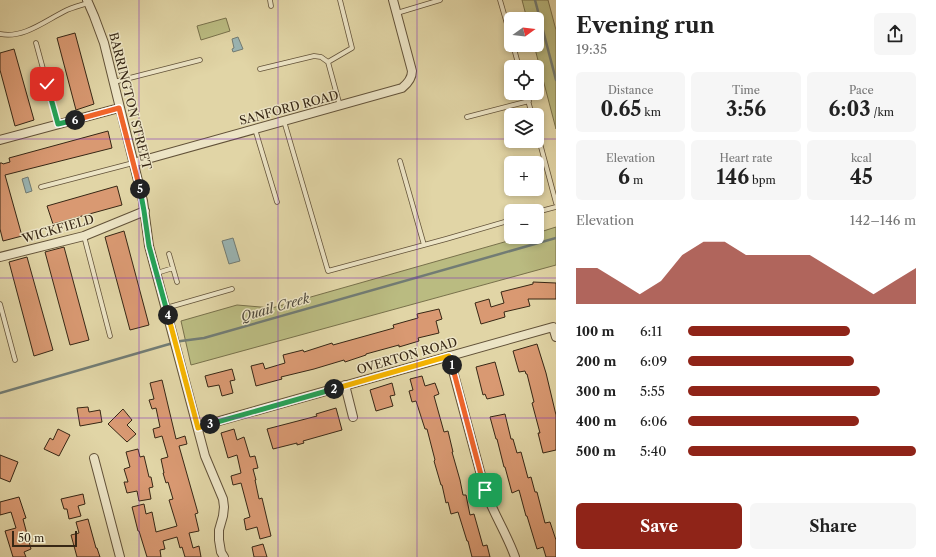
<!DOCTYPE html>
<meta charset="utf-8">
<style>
body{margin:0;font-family:"Libre Caslon Text",serif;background:#f6f6f6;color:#222;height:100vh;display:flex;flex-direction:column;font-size:15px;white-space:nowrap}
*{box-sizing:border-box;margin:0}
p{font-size:13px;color:#767676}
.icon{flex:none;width:22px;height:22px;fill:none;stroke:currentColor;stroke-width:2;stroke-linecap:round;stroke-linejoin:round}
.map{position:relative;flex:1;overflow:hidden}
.side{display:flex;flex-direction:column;background:#fff;width:380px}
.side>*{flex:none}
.needle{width:26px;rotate:75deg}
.buttons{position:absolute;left:504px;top:12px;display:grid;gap:8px}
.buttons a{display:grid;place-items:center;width:40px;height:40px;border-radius:6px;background:#fff;box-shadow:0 2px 6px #0003;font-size:20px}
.scale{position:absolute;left:12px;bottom:10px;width:65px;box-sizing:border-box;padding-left:4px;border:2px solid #372715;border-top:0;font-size:11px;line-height:14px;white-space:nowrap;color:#372715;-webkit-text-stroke:3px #ece4c5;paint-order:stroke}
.pin{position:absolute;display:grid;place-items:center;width:34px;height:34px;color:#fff;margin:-17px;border-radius:8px;box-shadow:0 2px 6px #0006}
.km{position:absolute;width:20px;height:20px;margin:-10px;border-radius:50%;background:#222;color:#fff;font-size:11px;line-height:20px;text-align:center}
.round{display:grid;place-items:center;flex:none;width:42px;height:42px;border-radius:6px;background:#f6f6f6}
.head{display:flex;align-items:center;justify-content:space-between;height:68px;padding:0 20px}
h1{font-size:22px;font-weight:700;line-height:30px}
.metrics{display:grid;grid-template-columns:repeat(3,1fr);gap:6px;height:68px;padding:4px 20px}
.metrics div{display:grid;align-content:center;border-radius:6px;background:#f6f6f6;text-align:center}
.metrics b{font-size:20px;font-weight:700}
.metrics small{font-size:11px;font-weight:400}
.metrics p{font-size:11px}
.chart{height:112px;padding:8px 20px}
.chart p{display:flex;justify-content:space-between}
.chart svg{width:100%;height:72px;margin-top:4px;fill:#8f2418;opacity:.7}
.primary-button{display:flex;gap:8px;margin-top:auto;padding:8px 20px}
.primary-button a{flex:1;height:46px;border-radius:6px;background:#8f2418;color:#fff;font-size:16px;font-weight:700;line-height:46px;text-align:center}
.primary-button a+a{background:#f6f6f6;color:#222}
ul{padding:0 20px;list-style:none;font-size:13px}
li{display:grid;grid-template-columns:64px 48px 1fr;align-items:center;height:30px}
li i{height:10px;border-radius:5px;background:#8f2418}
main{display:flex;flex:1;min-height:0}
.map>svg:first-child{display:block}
.green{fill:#babb81;stroke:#78714b}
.water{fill:#9ab5b4;stroke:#727c74}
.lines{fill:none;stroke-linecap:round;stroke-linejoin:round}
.stream{stroke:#727c74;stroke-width:2.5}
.building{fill:#d99972;stroke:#372715}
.service-casing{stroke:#625239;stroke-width:5.5}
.minor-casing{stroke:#625239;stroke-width:10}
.service{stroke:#ece4c5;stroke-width:4}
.minor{stroke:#ece4c5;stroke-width:8}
.split-1-casing{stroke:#fff;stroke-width:8}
.split-2-casing{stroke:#fff;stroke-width:8}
.split-3-casing{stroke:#fff;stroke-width:8}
.split-4-casing{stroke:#fff;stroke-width:8}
.split-5-casing{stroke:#fff;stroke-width:8}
.split-6-casing{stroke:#fff;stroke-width:8}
.split-7-casing{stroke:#fff;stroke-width:8}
.split-1{stroke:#f0652b;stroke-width:5}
.split-2{stroke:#f5b400;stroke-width:5}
.split-3{stroke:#22a559;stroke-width:5}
.split-4{stroke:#f5b400;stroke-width:5}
.split-5{stroke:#22a559;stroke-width:5}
.split-6{stroke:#f0652b;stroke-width:5}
.split-7{stroke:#22a559;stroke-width:5}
.grid{fill:none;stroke:#7b2cbf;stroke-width:1;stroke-opacity:0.55}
.labels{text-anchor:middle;stroke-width:3;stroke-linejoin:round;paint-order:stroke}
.street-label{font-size:12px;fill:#372715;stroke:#ece4c5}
.water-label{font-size:13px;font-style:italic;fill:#504a3d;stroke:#ece4c5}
</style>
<main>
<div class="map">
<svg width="556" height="557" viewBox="0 0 556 557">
<rect width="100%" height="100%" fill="#e1d5a6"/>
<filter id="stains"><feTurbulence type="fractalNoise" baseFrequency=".005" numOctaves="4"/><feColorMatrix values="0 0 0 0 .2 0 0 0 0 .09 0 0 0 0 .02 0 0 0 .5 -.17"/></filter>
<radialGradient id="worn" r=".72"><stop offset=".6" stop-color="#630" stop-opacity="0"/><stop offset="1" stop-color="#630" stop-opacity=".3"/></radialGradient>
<path class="green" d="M 522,0 L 548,0 L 556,30 L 556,129 L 534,45 L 537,45 L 537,19 L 527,19 Z
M 226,18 L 230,31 L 201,40 L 197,26 Z
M 556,227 L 556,265 L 191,365 L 181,321 L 237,305 L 272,308 L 522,237 L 537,237 L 537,233 Z"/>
<path class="water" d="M 238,37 L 243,49 L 233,52 L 232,49 L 234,48 L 232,39 Z
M 28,177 L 32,191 L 26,193 L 22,179 Z
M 233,238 L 240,261 L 229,264 L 222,241 Z"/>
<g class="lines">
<path class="stream" d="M 535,0 L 556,80
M 0,393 L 166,345 L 181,341 L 204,338 L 556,238"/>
</g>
<path class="building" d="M 75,33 L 94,104 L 76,110 L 57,38 Z
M 14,49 L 34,120 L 15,126 L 0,70 L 0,53 Z
M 108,131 L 112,148 L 5,175 L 22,236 L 3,241 L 0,229 L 0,163 L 2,163 L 3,164 L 10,162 L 9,158 Z
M 117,186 L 122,205 L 53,224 L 47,206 Z
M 124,231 L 149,325 L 130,330 L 105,237 Z
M 64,247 L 89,340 L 70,345 L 45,252 Z
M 27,257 L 53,350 L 34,356 L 9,262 Z
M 533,282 L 556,283 L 556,299 L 528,299 L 530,306 L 504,312 L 505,317 L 481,324 L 475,303 L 489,299 L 491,307 L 504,303 L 501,292 L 533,284 Z
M 439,309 L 442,319 L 436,321 L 439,333 L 418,338 L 419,341 L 399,347 L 399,345 L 366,354 L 366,355 L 345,362 L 344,360 L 314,369 L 281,377 L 282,379 L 256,386 L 251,366 L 263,363 L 265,369 L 285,363 L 283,355 L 303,350 L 304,352 L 332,343 L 333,345 L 394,328 L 393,325 L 418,318 L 417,314 Z
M 537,344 L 546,373 L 556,415 L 556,450 L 543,453 L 538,433 L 540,433 L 532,403 L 534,402 L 527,374 L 526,374 L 525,371 L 519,372 L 513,351 Z
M 495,362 L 504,395 L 487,399 L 485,394 L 483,395 L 476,367 Z
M 232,369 L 235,380 L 230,381 L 233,393 L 222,396 L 219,385 L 208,387 L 205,376 Z
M 422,376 L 425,386 L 435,383 L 439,394 L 434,396 L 444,432 L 448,431 L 453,452 L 452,452 L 460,480 L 463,495 L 466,495 L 470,515 L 474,514 L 483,546 L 487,545 L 490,557 L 472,557 L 468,541 L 467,541 L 458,512 L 451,514 L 448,502 L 446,503 L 442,485 L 441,485 L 434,461 L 435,460 L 427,429 L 425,429 L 416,401 L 412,402 L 409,391 L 413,390 L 410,379 Z
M 162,380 L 176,439 L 185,436 L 187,444 L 179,446 L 198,513 L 195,514 L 199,531 L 189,533 L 193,548 L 199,546 L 201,557 L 185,557 L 182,547 L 180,548 L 177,537 L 163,541 L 165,549 L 160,550 L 161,557 L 147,557 L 139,531 L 138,531 L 132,507 L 144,504 L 146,514 L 152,512 L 156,532 L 177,526 L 169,500 L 173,499 L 168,482 L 166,483 L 163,473 L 164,473 L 161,459 L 168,457 L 162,436 L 155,438 L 153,429 L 160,427 L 156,408 L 152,409 L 149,400 L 154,399 L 150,383 Z
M 392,383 L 395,395 L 390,396 L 393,406 L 376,411 L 370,390 Z
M 88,407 L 89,412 L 100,410 L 102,422 L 80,426 L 77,408 Z
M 336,408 L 342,430 L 303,441 L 304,443 L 297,445 L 297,443 L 273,449 L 267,429 L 317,416 L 316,414 Z
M 123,409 L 132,420 L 127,425 L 136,434 L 127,442 L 108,424 Z
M 505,414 L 511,439 L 513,439 L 517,453 L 521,452 L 528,478 L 531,477 L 535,492 L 537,492 L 545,523 L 550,522 L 556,540 L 556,557 L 546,557 L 543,547 L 537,549 L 527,516 L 526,516 L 519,490 L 512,493 L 505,467 L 504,467 L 497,439 L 496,439 L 490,417 Z
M 58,429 L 70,435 L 59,456 L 44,449 L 50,438 L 53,440 Z
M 234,429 L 237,440 L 244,437 L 250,457 L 255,456 L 258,468 L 253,469 L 256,480 L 255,480 L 259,499 L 262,498 L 271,536 L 260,539 L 257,527 L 246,530 L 244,519 L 250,517 L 241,483 L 233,485 L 231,476 L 241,473 L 237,455 L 228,458 L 221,433 Z
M 138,449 L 140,457 L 144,456 L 149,477 L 151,477 L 153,487 L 149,488 L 151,499 L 139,501 L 137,491 L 127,493 L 124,482 L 128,482 L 124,469 L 130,467 L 126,452 Z
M 0,455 L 18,462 L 10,482 L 0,478 Z
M 83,494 L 85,504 L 78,506 L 81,516 L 69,519 L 67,509 L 64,509 L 61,499 Z
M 19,497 L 26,518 L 23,519 L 31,549 L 24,552 L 26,557 L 13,557 L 5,531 L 16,528 L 11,512 L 0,515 L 0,502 Z
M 88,519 L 96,548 L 97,548 L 100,557 L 77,557 L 71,535 L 79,533 L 76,522 Z
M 263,544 L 267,557 L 254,557 L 252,547 Z"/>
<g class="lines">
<defs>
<path id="service" d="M 270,0 L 271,6
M 340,0 L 352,48 L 328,62 L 340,106
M 500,0 L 511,38
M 397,13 L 440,0
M 0,34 C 24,39 46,20 67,10 C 74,7 81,5 88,3
M 36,43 L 58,124
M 513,45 L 519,67
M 260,69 L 314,56 L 321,57 L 328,62
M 114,82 L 200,60
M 526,93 L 532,115
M 467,117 L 529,101
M 284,121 L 328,271 L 446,239 L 511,220
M 255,129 L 277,202
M 537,132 L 556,203
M 400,161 L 424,245
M 41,187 L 133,163
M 537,212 L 556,207
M 84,236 L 110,336
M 169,254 L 177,282
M 157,273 L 173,268
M 0,304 L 15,360
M 166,308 L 232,289"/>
<path id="minor" d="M 87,0 L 94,16 L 104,43 L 143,201 L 149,246 L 205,456 L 223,499 L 224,507 L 223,516 L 219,530 L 219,540 L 221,552 L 224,557
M 0,140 L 119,108
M 133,163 L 402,88 C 407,84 412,79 412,71 L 393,0
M 0,257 L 84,236 L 145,211
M 449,356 L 485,490 C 493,513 507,534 515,557
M 345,385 L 353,417
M 198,427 L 553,327 L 556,337
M 94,458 L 120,557"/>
</defs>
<use href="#service" class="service-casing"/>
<use href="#minor" class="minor-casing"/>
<use href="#service" class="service"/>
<use href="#minor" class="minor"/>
</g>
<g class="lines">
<defs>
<path id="split-1" d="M 452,365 L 485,490"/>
<path id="split-2" d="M 334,389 L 449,356 L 452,365"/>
<path id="split-3" d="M 210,424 L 334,389"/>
<path id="split-4" d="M 168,315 L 198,428 L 210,424"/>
<path id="split-5" d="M 140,189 L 144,211 L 149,246 L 168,315"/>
<path id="split-6" d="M 75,120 L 119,108 L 140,189"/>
<path id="split-7" d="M 47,84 L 58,124 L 75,120"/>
</defs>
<use href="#split-1" class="split-1-casing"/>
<use href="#split-2" class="split-2-casing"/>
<use href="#split-3" class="split-3-casing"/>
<use href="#split-4" class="split-4-casing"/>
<use href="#split-5" class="split-5-casing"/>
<use href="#split-6" class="split-6-casing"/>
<use href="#split-7" class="split-7-casing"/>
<use href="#split-1" class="split-1"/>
<use href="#split-2" class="split-2"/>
<use href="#split-3" class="split-3"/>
<use href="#split-4" class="split-4"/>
<use href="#split-5" class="split-5"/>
<use href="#split-6" class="split-6"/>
<use href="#split-7" class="split-7"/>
</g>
<path class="grid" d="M 139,0 L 139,557M 278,0 L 278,557M 417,0 L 417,557M 0,139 L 511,139M 537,139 L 556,139M 0,278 L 556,278M 0,418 L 556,418"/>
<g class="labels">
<g class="street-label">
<text transform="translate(130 101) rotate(76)" y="4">BARRINGTON STREET</text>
<text transform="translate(289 108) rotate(-15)" y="4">SANFORD ROAD</text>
<text transform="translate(58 229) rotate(-16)" y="4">WICKFIELD</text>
<text transform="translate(407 356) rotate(-16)" y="4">OVERTON ROAD</text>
</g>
<g class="water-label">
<text transform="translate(275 307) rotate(-16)" y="5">Quail Creek</text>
</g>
</g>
<rect width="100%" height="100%" filter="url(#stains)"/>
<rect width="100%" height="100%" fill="url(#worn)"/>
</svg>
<div class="buttons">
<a><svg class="needle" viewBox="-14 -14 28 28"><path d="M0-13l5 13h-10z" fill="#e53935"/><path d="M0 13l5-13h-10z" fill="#767676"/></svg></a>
<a><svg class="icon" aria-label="locate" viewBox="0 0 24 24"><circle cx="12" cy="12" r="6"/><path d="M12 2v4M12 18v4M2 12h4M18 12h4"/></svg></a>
<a><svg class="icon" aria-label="layers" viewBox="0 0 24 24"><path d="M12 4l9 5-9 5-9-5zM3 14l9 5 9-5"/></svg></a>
<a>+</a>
<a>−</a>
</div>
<div class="scale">50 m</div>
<div class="pin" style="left:485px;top:490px;background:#1e9e55"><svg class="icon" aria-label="arrive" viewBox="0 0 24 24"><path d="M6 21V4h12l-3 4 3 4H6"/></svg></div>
<div class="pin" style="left:47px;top:84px;background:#d93025"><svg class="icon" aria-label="check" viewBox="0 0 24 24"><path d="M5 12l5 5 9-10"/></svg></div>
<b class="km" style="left:452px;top:365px">1</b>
<b class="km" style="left:334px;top:389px">2</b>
<b class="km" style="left:210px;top:424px">3</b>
<b class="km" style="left:168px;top:315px">4</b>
<b class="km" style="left:140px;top:189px">5</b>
<b class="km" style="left:75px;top:120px">6</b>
</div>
<section class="side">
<div class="head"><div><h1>Evening run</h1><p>19:35</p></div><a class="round"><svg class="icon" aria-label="share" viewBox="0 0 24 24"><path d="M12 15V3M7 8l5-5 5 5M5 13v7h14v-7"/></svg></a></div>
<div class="metrics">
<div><p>Distance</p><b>0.65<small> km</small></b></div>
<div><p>Time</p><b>3:56</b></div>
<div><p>Pace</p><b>6:03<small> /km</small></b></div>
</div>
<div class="metrics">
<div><p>Elevation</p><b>6<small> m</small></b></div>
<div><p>Heart rate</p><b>146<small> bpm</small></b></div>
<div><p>kcal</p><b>45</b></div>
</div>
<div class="chart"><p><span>Elevation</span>142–146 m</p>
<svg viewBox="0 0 160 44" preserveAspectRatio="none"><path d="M0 44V22L10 22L20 30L30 38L40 30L50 14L60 6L70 6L80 14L90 14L100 14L110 14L120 22L130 30L140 38L150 30L160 22V44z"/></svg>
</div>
<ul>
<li><b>100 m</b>6:11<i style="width:71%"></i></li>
<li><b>200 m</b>6:09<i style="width:73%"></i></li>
<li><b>300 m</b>5:55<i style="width:84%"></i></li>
<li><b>400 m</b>6:06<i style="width:75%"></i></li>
<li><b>500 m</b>5:40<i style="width:100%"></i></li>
</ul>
<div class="primary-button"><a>Save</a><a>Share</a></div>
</section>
</main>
